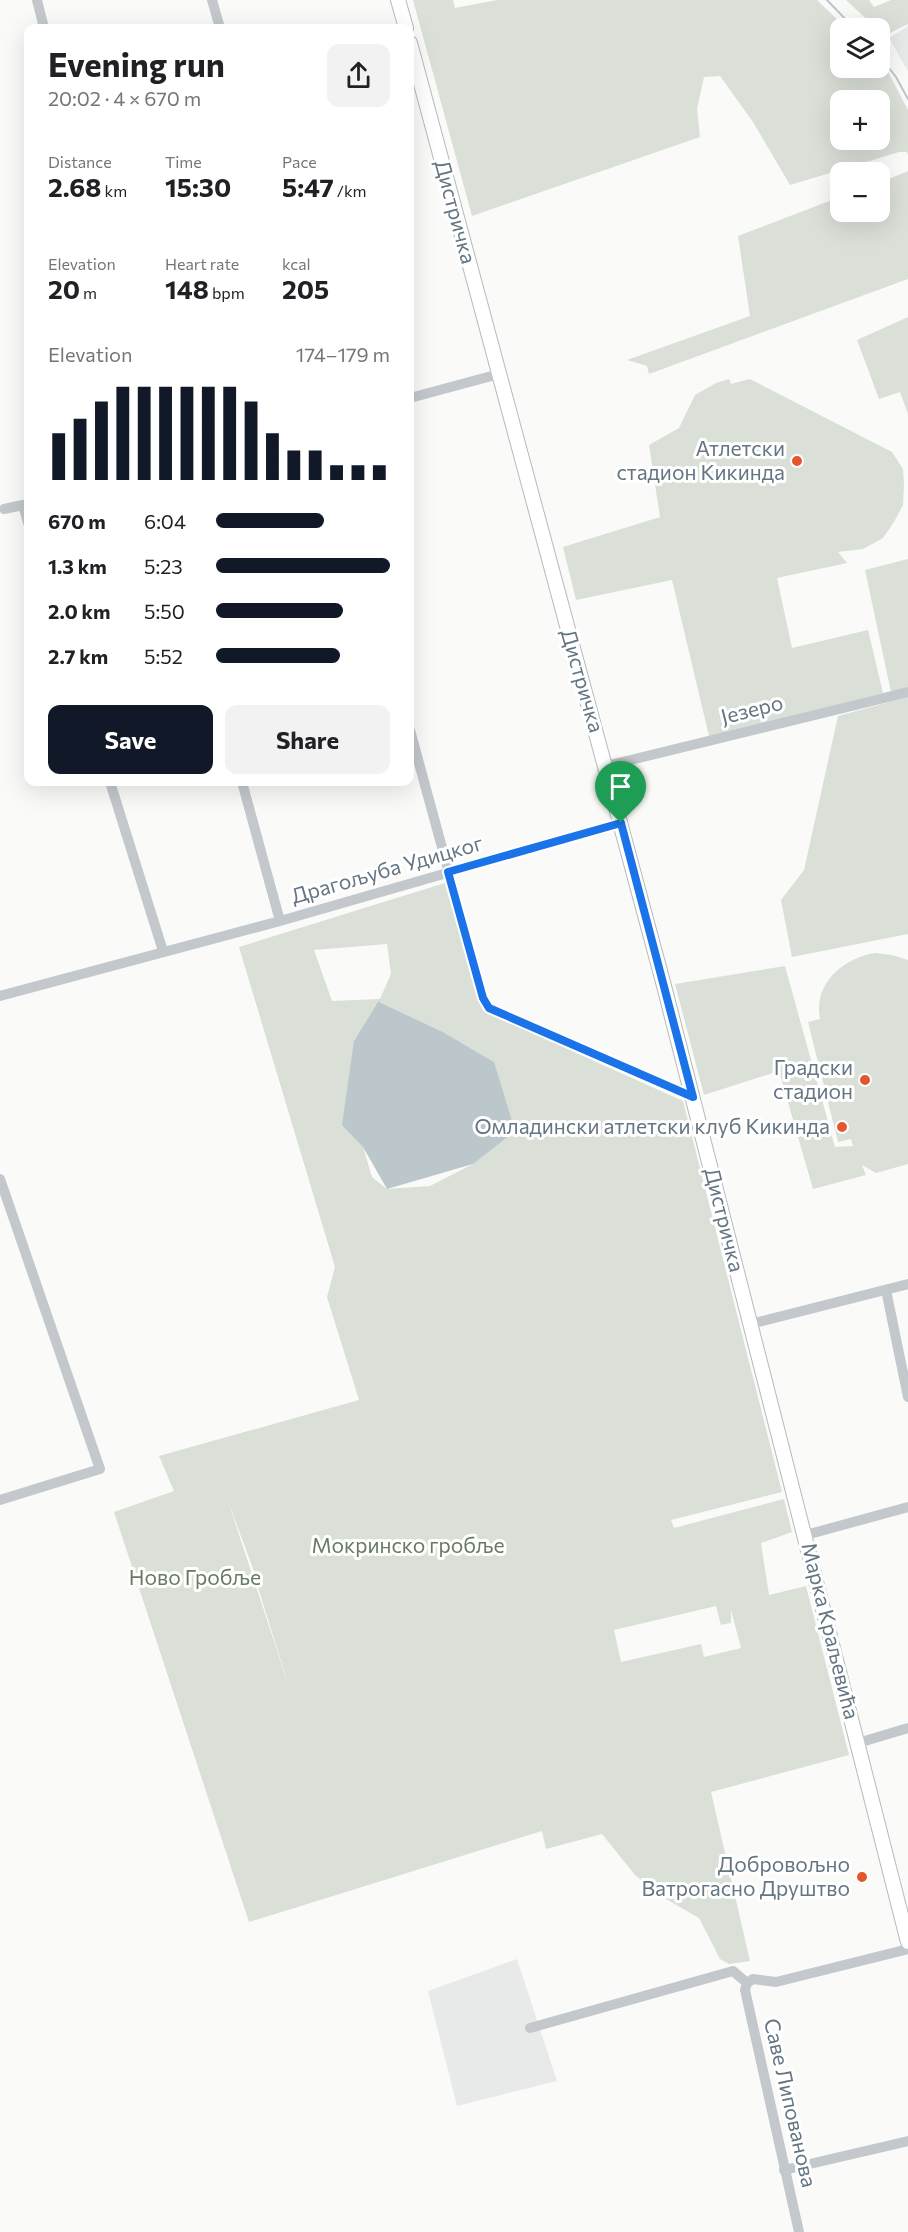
<!DOCTYPE html>
<meta charset="utf-8">
<style>
body{margin:0;font-family:Commissioner,sans-serif;background:#f2f2f2;color:#202124;height:100vh;display:flex;flex-direction:column;font-size:22px;white-space:nowrap}
*{box-sizing:border-box;margin:0}
p{font-size:20px;color:#757577}
.icon{flex:none;width:33px;height:33px;fill:none;stroke:currentColor;stroke-width:2;stroke-linecap:round;stroke-linejoin:round}
.map{position:relative;flex:1;overflow:hidden}
.sheet{position:absolute;left:24px;top:24px;width:390px;height:762px;display:flex;flex-direction:column;background:#fff;border-radius:12px;box-shadow:0 6px 24px #0002}
.sheet>*{flex:none}
.tools{position:absolute;left:830px;top:18px;display:grid;gap:12px}
.tools a{display:grid;place-items:center;width:60px;height:60px;border-radius:12px;background:#fff;box-shadow:0 6px 24px #0002;font-size:30px}
.pin{position:absolute;display:grid;place-items:center;width:51px;height:51px;color:#fff;margin:-62px -26px;border-radius:50% 50% 50% 0;rotate:-45deg;box-shadow:0 0 6px #0007}
.pin .icon{rotate:45deg}
.round{display:grid;place-items:center;flex:none;width:63px;height:63px;border-radius:12px;background:#f2f2f2}
.summary{display:flex;align-items:center;justify-content:space-between;height:102px;padding:0 24px}
h1{font-size:33px;font-weight:700;line-height:45px}
.stats{display:grid;grid-template-columns:repeat(3,1fr);gap:9px;height:102px;padding:6px 24px}
.stats div{display:grid;align-content:center}
.stats b{font-size:26px;font-weight:700}
.stats small{font-size:16px;font-weight:400}
.stats p{font-size:16px}
.chart{height:168px;padding:12px 24px}
.chart p{display:flex;justify-content:space-between}
.chart svg{width:100%;height:108px;margin-top:6px;stroke:#111827;stroke-width:6}
.button{display:flex;gap:12px;margin-top:auto;padding:12px 24px}
.button a{flex:1;height:69px;border-radius:12px;background:#111827;color:#fff;font-size:24px;font-weight:700;line-height:69px;text-align:center}
.button a+a{background:#f2f2f2;color:#202124}
ul{padding:0 24px;list-style:none;font-size:20px}
li{display:grid;grid-template-columns:96px 72px 1fr;align-items:center;height:45px}
li i{height:15px;border-radius:8px;background:#111827}
.map>svg:first-child{display:block}
.built{fill:#e8e9e9}
.green{fill:#dadfd7;fill-rule:evenodd}
.water{fill:#bbc7cb}
.lines{fill:none;stroke-linecap:round;stroke-linejoin:round}
.stream{stroke:#bbc7cb;stroke-width:2}
.major-casing{stroke:#b5babe;stroke-width:16}
.minor{stroke:#c3c8cc;stroke-width:10}
.major{stroke:#fff;stroke-width:14}
.route-casing{stroke:#fff;stroke-width:12}
.route{stroke:#1a73e8;stroke-width:8}
.poi-dot{fill:#e4572e;stroke:#fff;stroke-width:2}
.labels{text-anchor:middle;stroke-width:6;stroke-linejoin:round;paint-order:stroke}
.street-label{font-size:21px;fill:#657683;stroke:#fff}
.poi-label{font-size:21px;fill:#657683;stroke:#fff;text-anchor:end}
.park-label{font-size:21px;fill:#687a64;stroke:#fff}
</style>
<div class="map">
<svg width="908" height="2232" viewBox="0 0 908 2232">
<rect width="100%" height="100%" fill="#fafaf8"/>
<path class="built" d="M 908,26 L 908,71 L 889,38 Z
M 517,1959 L 557,2081 L 457,2106 L 428,1991 Z"/>
<path class="green" d="M 413,0 L 453,0 L 455,8 L 497,0 L 817,0 L 846,28 L 840,28 L 840,68 L 879,68 L 879,61 L 886,68 L 908,110 L 908,155 L 907,152 L 899,152 L 790,185 L 753,122 L 720,76 L 704,77 L 697,109 L 700,137 L 472,216 ZM 879,100 L 879,140 L 840,140 L 840,100 Z
M 846,0 L 869,0 L 874,7 L 891,0 L 908,0 L 908,24 L 884,36 L 879,32 L 879,28 L 876,28 Z
M 908,171 L 908,279 L 649,374 L 647,366 L 627,360 L 750,316 L 738,236 L 840,197 L 840,212 L 879,212 L 879,183 Z
M 908,317 L 908,414 L 900,392 L 879,399 L 857,340 Z
M 729,379 L 731,384 L 750,379 L 892,452 L 903,469 L 904,484 L 903,505 L 894,522 L 883,538 L 863,549 L 838,552 L 847,563 L 777,578 L 792,648 L 868,630 L 883,693 L 709,736 L 672,580 L 576,600 L 563,547 L 660,517 L 649,445 L 679,428 L 695,395 L 716,383 Z
M 908,559 L 908,688 L 891,692 L 865,570 Z
M 908,697 L 908,934 L 792,957 L 781,900 L 804,870 L 838,716 Z
M 445,883 L 483,1011 L 683,1101 L 782,1492 L 671,1520 L 674,1528 L 784,1499 L 792,1532 L 761,1543 L 769,1595 L 806,1586 L 849,1755 L 711,1792 L 750,1961 L 729,1964 L 720,1959 L 699,1918 L 659,1895 L 635,1875 L 602,1834 L 546,1849 L 542,1831 L 249,1922 L 114,1512 L 174,1491 L 159,1456 L 359,1400 L 327,1297 L 335,1267 L 239,947 ZM 387,944 L 391,974 L 380,999 L 332,1001 L 314,950 ZM 379,999 L 379,1002 L 443,1032 L 494,1062 L 473,1164 L 430,1186 L 387,1189 L 372,1177 L 363,1147 L 354,1041 ZM 228,1501 L 255,1574 L 255,1578 L 291,1693 ZM 716,1606 L 721,1625 L 731,1623 L 731,1610 L 741,1648 L 704,1657 L 701,1644 L 621,1662 L 614,1630 Z
M 875,953 L 892,955 L 908,960 L 908,1164 L 876,1173 L 862,1165 L 866,1175 L 813,1189 L 779,1071 L 704,1095 L 675,984 L 785,966 L 835,1147 L 853,1146 L 851,1139 L 838,1142 L 808,1022 L 820,1019 C 813,984 843,958 875,953 Z"/>
<path class="water" d="M 380,998 L 379,1002 L 443,1032 L 494,1062 L 515,1131 L 473,1164 L 387,1189 L 363,1147 L 342,1125 L 354,1041 Z"/>
<g class="lines">
<path class="stream" d="M 827,0 L 854,28
M 879,55 L 896,77 L 908,99"/>
<defs>
<path id="major" d="M 398,0 L 406,28
M 410,43 L 663,982 L 908,1942"/>
</defs>
<use href="#major" class="major-casing"/>
<path class="minor" d="M 37,0 L 44,28
M 212,0 L 220,28
M 410,398 L 499,374
M 23,505 L 28,523
M 4,509 L 28,504
M 410,730 L 483,998 L 489,1008 L 693,1097
M 606,766 L 908,692
M 110,782 L 163,951
M 242,782 L 280,921
M 0,996 L 280,921 L 621,823
M 0,1179 L 100,1469 L 0,1500
M 886,1290 L 908,1397
M 751,1324 L 908,1284
M 806,1535 L 908,1507
M 858,1743 L 908,1728
M 747,1983 L 745,1990 L 799,2232
M 747,1983 L 753,1979 L 776,1982 L 908,1949
M 530,2028 L 733,1971 L 747,1983
M 784,2170 L 908,2141"/>
<use href="#major" class="major"/>
</g>
<g class="lines">
<defs>
<path id="route" d="M 621,823 L 693,1097 L 489,1008 L 483,998 L 448,872 Z"/>
</defs>
<use href="#route" class="route-casing"/>
<use href="#route" class="route"/>
</g>
<g class="poi-dot">
<circle cx="797" cy="461" r="6"/>
<circle cx="865" cy="1080" r="6"/>
<circle cx="842" cy="1127" r="6"/>
<circle cx="862" cy="1877" r="6"/>
</g>
<g class="labels">
<g class="street-label">
<text transform="translate(455 212) rotate(75)" y="7">Дистричка</text>
<text transform="translate(582 681) rotate(74)" y="7">Дистричка</text>
<text transform="translate(752 710) rotate(-14)" y="7">Језеро</text>
<text transform="translate(387 870) rotate(-16)" y="7">Драгољуба Удицког</text>
<text transform="translate(724 1220) rotate(76)" y="7">Дистричка</text>
<text transform="translate(830 1631) rotate(76)" y="7">Марка Краљевића</text>
<text transform="translate(790 2103) rotate(77)" y="7">Саве Липованова</text>
</g>
<g class="poi-label">
<text x="785" y="456">Атлетски<tspan x="785" dy="24">стадион Кикинда</tspan></text>
<text x="853" y="1075">Градски<tspan x="853" dy="24">стадион</tspan></text>
<text x="830" y="1134">Омладински атлетски клуб Кикинда</text>
<text x="850" y="1872">Добровољно<tspan x="850" dy="24">Ватрогасно Друштво</tspan></text>
</g>
<g class="park-label">
<text x="408" y="1553">Мокринско гробље</text>
<text x="195" y="1585">Ново Гробље</text>
</g>
</g>
</svg>
<div class="tools">
<a><svg class="icon" aria-label="layers" viewBox="0 0 24 24"><path d="M12 4l9 5-9 5-9-5zM3 14l9 5 9-5"/></svg></a>
<a>+</a>
<a>−</a>
</div>
<div class="pin" style="left:621px;top:823px;background:#1e9e55"><svg class="icon" aria-label="arrive" viewBox="0 0 24 24"><path d="M6 21V4h12l-3 4 3 4H6"/></svg></div>
<section class="sheet">
<div class="summary"><div><h1>Evening run</h1><p>20:02 · 4 × 670 m</p></div><a class="round"><svg class="icon" aria-label="share" viewBox="0 0 24 24"><path d="M12 15V3M7 8l5-5 5 5M5 13v7h14v-7"/></svg></a></div>
<div class="stats">
<div><p>Distance</p><b>2.68<small> km</small></b></div>
<div><p>Time</p><b>15:30</b></div>
<div><p>Pace</p><b>5:47<small> /km</small></b></div>
</div>
<div class="stats">
<div><p>Elevation</p><b>20<small> m</small></b></div>
<div><p>Heart rate</p><b>148<small> bpm</small></b></div>
<div><p>kcal</p><b>205</b></div>
</div>
<div class="chart"><p><span>Elevation</span>174–179 m</p>
<svg viewBox="0 0 160 44" preserveAspectRatio="none"><path d="M5 44V25M15 44V19M25 44V12M35 44V6M45 44V6M55 44V6M65 44V6M75 44V6M85 44V6M95 44V12M105 44V25M115 44V32M125 44V32M135 44V38M145 44V38M155 44V38"/></svg>
</div>
<ul>
<li><b>670 m</b>6:04<i style="width:62%"></i></li>
<li><b>1.3 km</b>5:23<i style="width:100%"></i></li>
<li><b>2.0 km</b>5:50<i style="width:73%"></i></li>
<li><b>2.7 km</b>5:52<i style="width:71%"></i></li>
</ul>
<div class="button"><a>Save</a><a>Share</a></div>
</section>
</div>
